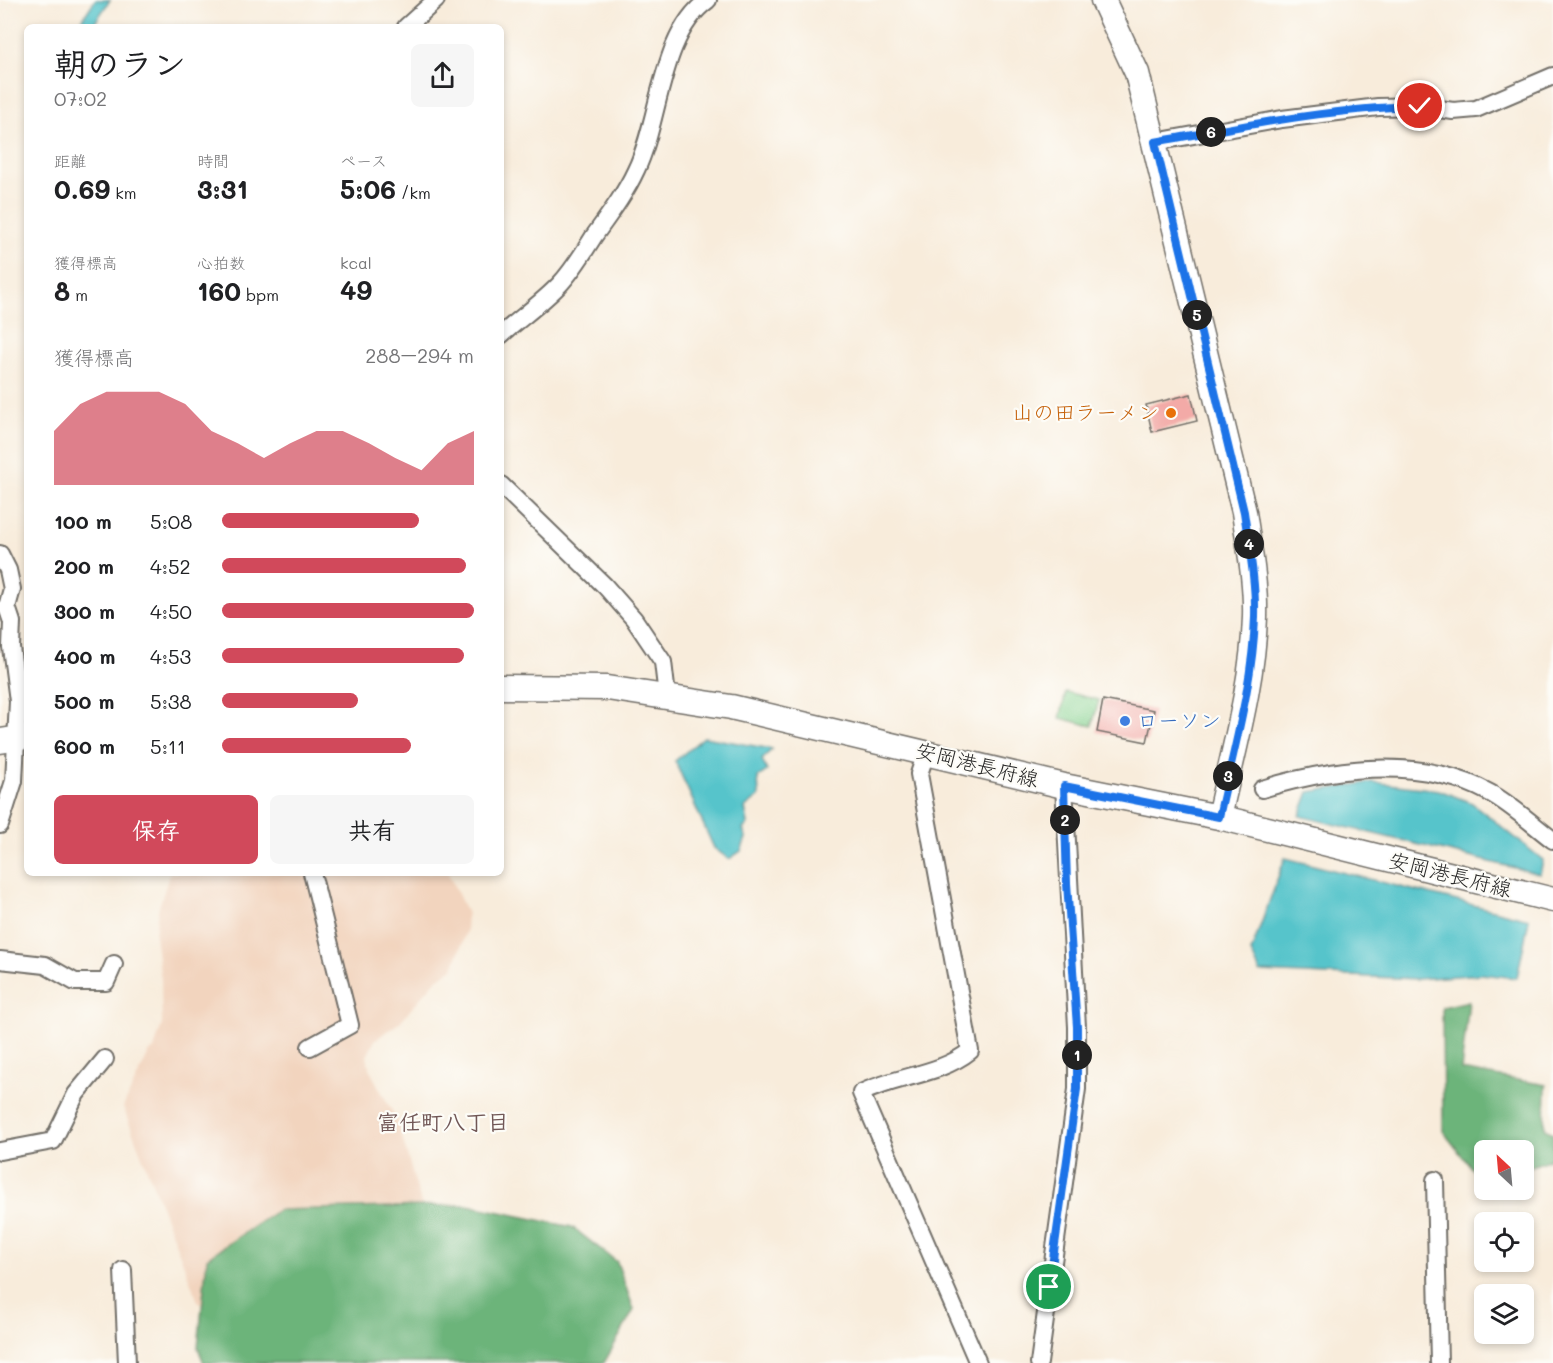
<!DOCTYPE html>
<html lang="ja">
<meta charset="utf-8">
<style>
body{margin:0;font-family:Mali,"Klee One",sans-serif;background:#f6f6f6;color:#202124;height:100vh;display:flex;flex-direction:column;font-size:22px;white-space:nowrap}
*{box-sizing:border-box;margin:0}
p{font-size:20px;color:#757577}
.icon{flex:none;width:33px;height:33px;fill:none;stroke:currentColor;stroke-width:2;stroke-linecap:round;stroke-linejoin:round}
.map{position:relative;flex:1;overflow:hidden}
.side{position:absolute;left:24px;top:24px;width:480px;height:852px;display:flex;flex-direction:column;background:#fff;border-radius:9px;box-shadow:0 3px 9px #0003}
.side>*{flex:none}
.needle{width:39px;rotate:334deg}
.controls{position:absolute;left:1474px;top:1140px;display:grid;gap:12px}
.controls a{display:grid;place-items:center;width:60px;height:60px;border-radius:9px;background:#fff;box-shadow:0 3px 9px #0003;font-size:30px}
.pin{position:absolute;display:grid;place-items:center;width:51px;height:51px;color:#fff;margin:-26px;border:3px solid #fff;border-radius:50%;box-shadow:0 2px 6px #0007}
.km{position:absolute;width:30px;height:30px;margin:-15px;border-radius:50%;background:#222;color:#fff;font-size:16px;line-height:30px;text-align:center}
.round{display:grid;place-items:center;flex:none;width:63px;height:63px;border-radius:9px;background:#f6f6f6}
.head{display:flex;align-items:center;justify-content:space-between;height:102px;padding:0 30px}
h1{font-size:33px;font-weight:800;line-height:45px}
.metrics{display:grid;grid-template-columns:repeat(3,1fr);gap:9px;height:102px;padding:6px 30px}
.metrics div{display:grid;align-content:center}
.metrics b{font-size:26px;font-weight:800}
.metrics small{font-size:16px;font-weight:400}
.metrics p{font-size:16px}
.chart{height:168px;padding:12px 30px}
.chart p{display:flex;justify-content:space-between}
.chart svg{width:100%;height:108px;margin-top:6px;fill:#d1495b;opacity:.7}
.cta{display:flex;gap:12px;margin-top:auto;padding:12px 30px}
.cta a{flex:1;height:69px;border-radius:9px;background:#d1495b;color:#fff;font-size:24px;font-weight:800;line-height:69px;text-align:center}
.cta a+a{background:#f6f6f6;color:#202124}
ul{padding:0 30px;list-style:none;font-size:20px}
li{display:grid;grid-template-columns:96px 72px 1fr;align-items:center;height:45px}
li i{height:15px;border-radius:8px;background:#d1495b}
.map>svg:first-child{display:block}
.built{fill:#f2d4be}
.green{fill:#85d290;stroke:#587e5e;stroke-width:1.5}
.forest{fill:#6cb47a;stroke:#4c7052;stroke-width:1.5}
.water{fill:#56c4cb;stroke:#40787b;stroke-width:1.5}
.building{fill:#f3aaa7}
.lines{fill:none;stroke-linecap:round;stroke-linejoin:round}
.minor-casing{stroke:#736f69;stroke-width:20}
.secondary-casing{stroke:#736f69;stroke-width:27}
.minor{stroke:#fff;stroke-width:16}
.secondary{stroke:#fff;stroke-width:24}
.route-casing{stroke:#fff;stroke-width:12}
.route{stroke:#1a73e8;stroke-width:8}
.food-dot{fill:#e8710a;stroke:#fdfcf7;stroke-width:2}
.shop-dot{fill:#3f7fe0;stroke:#fdfcf7;stroke-width:2}
.labels{text-anchor:middle;stroke-width:4.5;stroke-linejoin:round;paint-order:stroke}
.food-label{font-size:21px;fill:#c56008;stroke:#fdfcf7;text-anchor:end}
.shop-label{font-size:21px;fill:#366cbe;stroke:#fdfcf7;text-anchor:start}
.street-label{font-size:21px;fill:#2b2b2b;stroke:#fdfcf7}
.neighbourhood-label{font-size:22px;font-weight:bold;fill:#715756;stroke:#fdfcf7}
</style>
<div class="map">
<svg width="1553" height="1363" viewBox="0 0 1553 1363">
<rect width="100%" height="100%" fill="#fdfcf7"/>
<filter id="ink" filterUnits="userSpaceOnUse"><feTurbulence type="fractalNoise" baseFrequency=".0167" numOctaves="2"/><feDisplacementMap in="SourceGraphic" scale="12" xChannelSelector="R" yChannelSelector="G"/><feConvolveMatrix kernelMatrix="1 2 1 2 8 2 1 2 1" color-interpolation-filters="sRGB"/></filter>
<filter id="wash" filterUnits="userSpaceOnUse"><feTurbulence type="fractalNoise" baseFrequency=".008" numOctaves="4" result="noise"/><feDisplacementMap in="SourceGraphic" scale="24" xChannelSelector="R" yChannelSelector="G"/><feGaussianBlur stdDeviation="1.35" result="paint"/><feColorMatrix in="noise" values="0 0 0 0 0 0 0 0 0 0 0 0 0 0 0 0 0 1.4 0 .05"/><feComposite in="paint" operator="in"/></filter>
<g filter="url(#wash)">
<rect width="100%" height="100%" fill="#f8ecdb"/>
<path class="built" d="M 170,873 L 448,873 L 467,913 L 466,932 L 453,968 L 436,980 L 399,1023 L 375,1040 L 367,1056 L 370,1071 L 397,1120 L 431,1237 L 262,1283 L 199,1304 L 123,1107 L 149,1053 L 154,1049 L 162,1024 L 161,979 L 155,935 L 158,910 Z"/>
<path class="green" d="M 1066,692 L 1099,700 L 1092,726 L 1060,718 Z"/>
<path class="forest" d="M 1469,1001 L 1461,1070 L 1546,1085 L 1545,1129 L 1553,1133 L 1553,1158 L 1524,1169 L 1524,1150 L 1485,1150 L 1485,1186 L 1443,1131 L 1442,1007 Z
M 467,1205 L 572,1227 L 617,1262 L 634,1310 L 604,1363 L 204,1363 L 198,1348 L 207,1258 L 278,1210 Z"/>
<path class="water" d="M 95,0 L 110,0 L 92,27 L 77,27 Z
M 704,737 L 772,749 L 762,760 L 767,771 L 758,777 L 759,797 L 745,808 L 748,824 L 743,829 L 746,838 L 741,851 L 729,859 L 714,848 L 675,761 Z
M 1372,782 L 1439,790 L 1472,803 L 1543,860 L 1540,874 L 1300,816 L 1309,792 Z
M 1285,858 L 1529,919 L 1517,978 L 1481,974 L 1418,979 L 1260,972 L 1251,952 Z"/>
<g id="blocks">
<path class="building" d="M 1191,394 L 1197,421 L 1152,432 L 1146,405 Z
M 1103,700 L 1154,710 L 1147,742 L 1097,732 Z"/>
</g>
</g>
<g filter="url(#ink)">
<use href="#blocks" fill-opacity="0" stroke="#736f69" stroke-width="1.5"/>
<g class="lines">
<defs>
<path id="minor" d="M 406,27 L 436,0
M 1155,142 L 1282,119 L 1378,107 L 1420,106 L 1453,111 L 1476,109 L 1553,76
M 501,335 C 520,318 542,303 560,284 C 573,270 584,252 594,236 C 609,215 625,194 636,170 C 660,121 660,34 708,0
M 501,485 L 605,586 L 634,619 L 663,662 L 667,696
M 0,554 L 8,570 L 12,589 L 7,607 L 12,622 L 11,647 L 18,701 L 14,781 L 0,825
M 926,753 L 919,774 L 970,1051 C 940,1075 896,1076 861,1093 L 978,1363
M 1262,789 C 1335,767 1420,755 1490,793 C 1512,805 1533,825 1553,840
M 0,960 L 45,965 L 75,982 L 106,982 L 114,964
M 310,1047 L 350,1025 L 312,873
M 0,1151 L 53,1141 L 76,1094 L 105,1059
M 1435,1180 L 1439,1363
M 123,1270 L 127,1363
M 1039,1363 L 1077,1089 L 1077,1027 L 1064,786"/>
<path id="secondary" d="M 1103,0 L 1137,73 L 1244,512 C 1249,547 1256,582 1255,617 C 1253,684 1233,752 1219,817
M 501,687 L 607,688 L 731,707 L 1064,786 L 1219,817 L 1553,900
M 0,741 L 27,737"/>
</defs>
<use href="#minor" class="minor-casing"/>
<use href="#secondary" class="secondary-casing"/>
<use href="#minor" class="minor"/>
<use href="#secondary" class="secondary"/>
</g>
</g>
<g class="lines" filter="url(#ink)">
<defs>
<path id="route" d="M 1049,1287 L 1077,1089 L 1077,1027 L 1067,883 L 1064,786 L 1219,817 C 1233,752 1253,684 1255,617 C 1256,582 1249,547 1244,512 L 1155,142 C 1243,126 1331,108 1420,106"/>
</defs>
<use href="#route" class="route-casing"/>
<use href="#route" class="route"/>
</g>
<circle class="food-dot" cx="1171" cy="413" r="6"/>
<circle class="shop-dot" cx="1125" cy="721" r="6"/>
<g class="labels">
<g class="food-label">
<text x="1159" y="420">山の田ラーメン</text>
</g>
<g class="shop-label">
<text x="1137" y="728">ローソン</text>
</g>
<g class="street-label">
<text transform="translate(977 765) rotate(14)" y="7">安岡港長府線</text>
<text transform="translate(1450 875) rotate(14)" y="7">安岡港長府線</text>
</g>
<g class="neighbourhood-label">
<text x="443" y="1130">富任町八丁目</text>
</g>
</g>
</svg>
<div class="controls">
<a><svg class="needle" viewBox="-14 -14 28 28"><path d="M0-13l5 13h-10z" fill="#e53935"/><path d="M0 13l5-13h-10z" fill="#757577"/></svg></a>
<a><svg class="icon" aria-label="locate" viewBox="0 0 24 24"><circle cx="12" cy="12" r="6"/><path d="M12 2v4M12 18v4M2 12h4M18 12h4"/></svg></a>
<a><svg class="icon" aria-label="layers" viewBox="0 0 24 24"><path d="M12 4l9 5-9 5-9-5zM3 14l9 5 9-5"/></svg></a>
</div>
<div class="pin" style="left:1049px;top:1287px;background:#1e9e55"><svg class="icon" aria-label="arrive" viewBox="0 0 24 24"><path d="M6 21V4h12l-3 4 3 4H6"/></svg></div>
<div class="pin" style="left:1420px;top:106px;background:#d93025"><svg class="icon" aria-label="check" viewBox="0 0 24 24"><path d="M5 12l5 5 9-10"/></svg></div>
<b class="km" style="left:1077px;top:1055px">1</b>
<b class="km" style="left:1065px;top:820px">2</b>
<b class="km" style="left:1228px;top:776px">3</b>
<b class="km" style="left:1249px;top:544px">4</b>
<b class="km" style="left:1197px;top:315px">5</b>
<b class="km" style="left:1211px;top:132px">6</b>
<section class="side">
<div class="head"><div><h1>朝のラン</h1><p>07:02</p></div><a class="round"><svg class="icon" aria-label="share" viewBox="0 0 24 24"><path d="M12 15V3M7 8l5-5 5 5M5 13v7h14v-7"/></svg></a></div>
<div class="metrics">
<div><p>距離</p><b>0.69<small> km</small></b></div>
<div><p>時間</p><b>3:31</b></div>
<div><p>ペース</p><b>5:06<small> /km</small></b></div>
</div>
<div class="metrics">
<div><p>獲得標高</p><b>8<small> m</small></b></div>
<div><p>心拍数</p><b>160<small> bpm</small></b></div>
<div><p>kcal</p><b>49</b></div>
</div>
<div class="chart"><p><span>獲得標高</span>288–294 m</p>
<svg viewBox="0 0 160 44" preserveAspectRatio="none"><path d="M0 44V22L10 11L20 6L30 6L40 6L50 11L60 22L70 27L80 33L90 27L100 22L110 22L120 27L130 33L140 38L150 27L160 22V44z"/></svg>
</div>
<ul>
<li><b>100 m</b>5:08<i style="width:78%"></i></li>
<li><b>200 m</b>4:52<i style="width:97%"></i></li>
<li><b>300 m</b>4:50<i style="width:100%"></i></li>
<li><b>400 m</b>4:53<i style="width:96%"></i></li>
<li><b>500 m</b>5:38<i style="width:54%"></i></li>
<li><b>600 m</b>5:11<i style="width:75%"></i></li>
</ul>
<div class="cta"><a>保存</a><a>共有</a></div>
</section>
</div>
